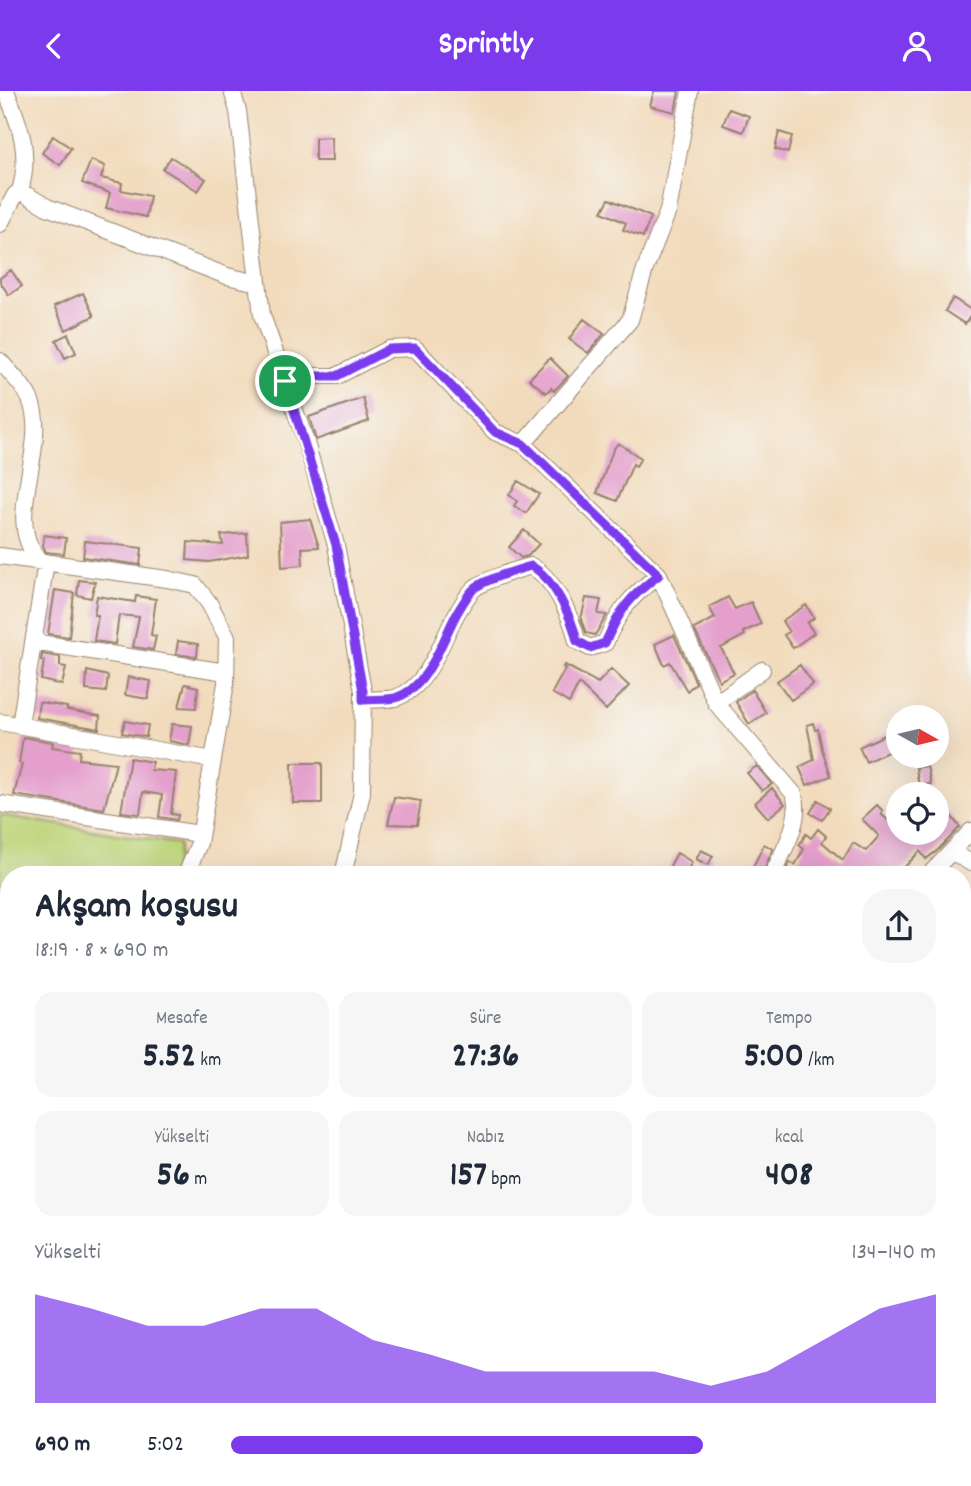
<!DOCTYPE html>
<html lang="tr">
<meta charset="utf-8">
<style>
body{margin:0;font-family:Dekko,sans-serif;background:#f6f6f7;color:#1f2937;height:100vh;display:flex;flex-direction:column;font-size:26px;white-space:nowrap}
*{box-sizing:border-box;margin:0}
p{font-size:23px;color:#747a83}
.icon{flex:none;width:38px;height:38px;fill:none;stroke:currentColor;stroke-width:2;stroke-linecap:round;stroke-linejoin:round}
.map{position:relative;flex:1;overflow:hidden}
.details{position:absolute;left:0px;top:775px;width:971px;height:621px;display:flex;flex-direction:column;background:#fff;border-radius:28px 28px 0 0;box-shadow:0 7px 28px #0002}
.details>*{flex:none}
.needle{width:46px;rotate:98deg}
.tools{position:absolute;left:886px;top:614px;display:grid;gap:14px}
.tools a{display:grid;place-items:center;width:63px;height:63px;border-radius:50%;background:#fff;box-shadow:0 7px 28px #0002;font-size:35px}
.pin{position:absolute;display:grid;place-items:center;width:60px;height:60px;color:#fff;margin:-30px;border:4px solid #fff;border-radius:50%;box-shadow:0 2px 7px #0007}
.round{display:grid;place-items:center;flex:none;width:74px;height:74px;border-radius:28px;background:#f6f6f7}
.head{display:flex;align-items:center;justify-content:space-between;height:119px;padding:0 35px}
h1{font-size:38px;font-weight:700;line-height:52px}
.stats{display:grid;grid-template-columns:repeat(3,1fr);gap:10px;height:119px;padding:7px 35px}
.stats div{display:grid;align-content:center;border-radius:18px;background:#f6f6f7;text-align:center}
.stats b{font-size:35px;font-weight:700}
.stats small{font-size:19px;font-weight:400}
.stats p{font-size:19px}
.chart{height:196px;padding:14px 35px}
.chart p{display:flex;justify-content:space-between}
.chart svg{width:100%;height:126px;margin-top:7px;fill:#7c3aed;opacity:.7}
ul{padding:0 35px;list-style:none;font-size:23px}
li{display:grid;grid-template-columns:112px 84px 1fr;align-items:center;height:52px}
li i{height:18px;border-radius:9px;background:#7c3aed}
header{display:flex;justify-content:space-between;align-items:center;height:91px;padding:0 35px;background:#7c3aed;color:#fff;font-size:32px;font-weight:700}
.map>svg:first-child{display:block}
.green{fill:#bdd57a;stroke:#7c804c;stroke-width:2}
.building{fill:#e49fcc}
.lines{fill:none;stroke-linecap:round;stroke-linejoin:round}
.minor-casing{stroke:#96826d;stroke-width:18}
.minor{stroke:#fff;stroke-width:16}
.route-casing{stroke:#fff;stroke-width:14}
.route{stroke:#7c3aed;stroke-width:9}
</style>
<header><svg class="icon" aria-label="back" viewBox="0 0 24 24"><path d="M15 5l-7 7 7 7"/></svg>Sprintly<svg class="icon" aria-label="person" viewBox="0 0 24 24"><circle cx="12" cy="8" r="4"/><path d="M4 21q1-7 8-7t8 7"/></svg></header>
<div class="map">
<svg width="971" height="1395" viewBox="0 0 971 1395">
<rect width="100%" height="100%" fill="#f6f6f2"/>
<filter id="ink" filterUnits="userSpaceOnUse"><feTurbulence type="fractalNoise" baseFrequency=".0143" numOctaves="2"/><feDisplacementMap in="SourceGraphic" scale="14" xChannelSelector="R" yChannelSelector="G"/><feConvolveMatrix kernelMatrix="1 2 1 2 8 2 1 2 1" color-interpolation-filters="sRGB"/></filter>
<filter id="wash" filterUnits="userSpaceOnUse"><feTurbulence type="fractalNoise" baseFrequency=".00686" numOctaves="4" result="noise"/><feDisplacementMap in="SourceGraphic" scale="28" xChannelSelector="R" yChannelSelector="G"/><feGaussianBlur stdDeviation="1.57" result="paint"/><feColorMatrix in="noise" values="0 0 0 0 0 0 0 0 0 0 0 0 0 0 0 0 0 1.4 0 .05"/><feComposite in="paint" operator="in"/></filter>
<g filter="url(#wash)">
<rect width="100%" height="100%" fill="#f2dbbc"/>
<path class="green" d="M 0,724 L 179,753 L 175,778 L 172,784 L 9,784 L 9,954 L 0,953 Z"/>
<g id="blocks">
<path class="building" d="M 654,0 L 679,0 L 675,21 L 650,15 Z
M 729,18 L 749,25 L 743,41 L 723,34 Z
M 779,41 L 792,45 L 788,62 L 775,58 Z
M 53,45 L 71,57 L 60,74 L 42,62 Z
M 331,46 L 332,70 L 315,70 L 315,47 Z
M 171,66 L 206,88 L 198,100 L 163,78 Z
M 91,69 L 105,75 L 101,87 L 122,92 L 121,99 L 150,105 L 146,126 L 106,117 L 110,102 L 82,92 Z
M 609,108 L 651,126 L 643,146 L 623,139 L 626,132 L 602,121 Z
M 11,179 L 22,195 L 9,204 L 0,191 L 0,187 Z
M 83,202 L 94,225 L 66,239 L 54,215 Z
M 953,207 L 971,219 L 971,224 L 965,233 L 945,220 Z
M 584,228 L 604,243 L 588,262 L 569,248 Z
M 68,243 L 76,262 L 65,267 L 56,249 Z
M 550,267 L 568,285 L 554,300 L 551,297 L 546,302 L 529,288 Z
M 363,307 L 369,330 L 316,349 L 309,326 Z
M 618,352 L 641,367 L 636,375 L 633,373 L 617,410 L 597,402 L 613,359 Z
M 518,390 L 539,403 L 526,422 L 514,415 L 517,410 L 509,404 Z
M 310,428 L 319,456 L 302,457 L 303,474 L 282,476 L 280,431 Z
M 524,439 L 539,453 L 528,465 L 521,467 L 509,456 Z
M 247,442 L 248,464 L 209,471 L 187,469 L 188,451 L 223,454 L 221,444 Z
M 44,444 L 66,447 L 64,463 L 46,461 L 43,455 Z
M 85,450 L 142,457 L 140,474 L 83,466 Z
M 79,489 L 95,491 L 91,507 L 77,504 Z
M 55,499 L 74,502 L 69,546 L 48,543 Z
M 97,505 L 135,511 L 136,505 L 156,508 L 151,544 L 156,545 L 153,559 L 133,556 L 139,526 L 119,524 L 115,553 L 94,550 L 98,524 L 94,524 Z
M 728,506 L 735,518 L 751,511 L 761,533 L 743,541 L 745,544 L 721,557 L 734,582 L 719,590 L 694,538 L 715,527 L 709,516 Z
M 586,507 L 601,509 L 598,523 L 607,524 L 595,544 L 586,542 L 581,528 Z
M 806,514 L 814,527 L 807,532 L 814,542 L 793,557 L 784,544 L 789,541 L 782,530 Z
M 674,544 L 696,592 L 687,600 L 670,571 L 664,574 L 655,553 Z
M 178,550 L 198,553 L 197,566 L 176,563 Z
M 42,563 L 60,566 L 60,575 L 66,576 L 62,594 L 41,589 L 44,570 L 41,570 Z
M 565,574 L 598,592 L 611,578 L 629,595 L 606,619 L 579,593 L 569,612 L 552,602 L 565,578 L 563,576 Z
M 800,574 L 813,593 L 791,609 L 777,590 Z
M 87,580 L 108,585 L 106,601 L 86,599 Z
M 128,586 L 151,590 L 148,608 L 125,604 Z
M 185,593 L 198,596 L 196,617 L 179,616 Z
M 752,599 L 766,622 L 749,633 L 736,611 Z
M 39,611 L 67,616 L 67,619 L 100,625 L 99,638 L 37,627 Z
M 125,630 L 148,634 L 146,646 L 122,642 Z
M 813,632 L 815,639 L 818,638 L 822,658 L 831,685 L 807,694 L 799,676 L 814,669 L 807,634 Z
M 172,633 L 192,635 L 189,654 L 169,650 Z
M 895,639 L 898,644 L 898,653 L 891,656 L 892,659 L 866,671 L 859,656 Z
M 23,646 L 53,651 L 52,656 L 80,660 L 79,668 L 116,672 L 104,718 L 14,704 L 22,673 L 19,672 Z
M 130,667 L 152,671 L 151,679 L 176,681 L 171,723 L 178,724 L 177,729 L 159,726 L 162,704 L 143,701 L 140,723 L 121,721 Z
M 292,672 L 322,672 L 322,712 L 293,712 Z
M 757,675 L 772,693 L 762,700 L 747,682 Z
M 927,675 L 931,693 L 919,695 L 916,677 Z
M 772,697 L 785,713 L 768,727 L 755,712 Z
M 394,706 L 421,710 L 417,734 L 388,733 Z
M 818,709 L 830,717 L 822,729 L 810,722 Z
M 877,714 L 883,720 L 881,723 L 898,738 L 898,742 L 902,742 L 906,746 L 911,742 L 936,742 L 936,720 L 943,715 L 960,736 L 938,759 L 926,768 L 920,760 L 897,784 L 784,784 L 790,771 L 795,774 L 804,758 L 799,754 L 806,743 L 811,747 L 818,738 L 826,745 L 822,751 L 843,769 L 853,752 L 866,760 L 879,745 L 862,728 Z
M 764,753 L 773,758 L 762,784 L 749,784 Z
M 701,759 L 713,765 L 708,774 L 696,768 Z
M 677,762 L 692,771 L 685,784 L 665,784 Z"/>
</g>
</g>
<g filter="url(#ink)">
<use href="#blocks" fill-opacity="0" stroke="#96826d" stroke-width="2"/>
<g class="lines">
<defs>
<path id="minor" d="M 6,0 C 20,34 31,62 20,100
M 232,0 L 238,20 L 262,224 L 305,348 L 336,454 L 363,600 L 362,702 L 343,784
M 0,133 L 15,104 L 20,100 L 47,116 L 227,185 L 258,192
M 0,270 C 10,282 24,294 30,308 C 51,357 0,428 40,470
M 285,290 L 300,285 L 337,285 L 389,258 L 415,257 L 495,341 L 523,353 L 659,484 L 716,612 L 794,703 C 803,728 783,761 772,784
M 523,353 L 630,229 L 645,178 L 668,120 L 690,0
M 0,465 L 167,488 L 195,494 L 209,512 L 227,546 L 226,592 L 199,752 L 186,784
M 33,551 L 226,581
M 363,609 C 373,608 386,609 395,607 C 429,597 441,550 457,522 C 462,514 468,502 476,496 C 492,486 513,480 531,475 C 553,486 572,526 577,550 L 590,557 L 605,552 C 620,518 630,506 659,484
M 716,612 L 762,579
M 0,631 L 213,669
M 20,634 L 46,471
M 0,713 L 200,743
M 952,761 L 971,772
M 929,784 L 971,740
M 0,967 L 9,969
M 0,1053 L 9,1055
M 962,1086 L 971,1094
M 0,1164 L 9,1164
M 962,1166 L 966,1177
M 0,1244 L 9,1234
M 962,1308 L 971,1290
M 507,1388 L 511,1395
M 257,1395 L 261,1388
M 681,1395 L 689,1388
M 797,1395 L 805,1388
M 912,1395 L 917,1388"/>
</defs>
<use href="#minor" class="minor-casing"/>
<use href="#minor" class="minor"/>
</g>
</g>
<g class="lines" filter="url(#ink)">
<defs>
<path id="route" d="M 415,257 L 495,341 L 523,353 L 659,484 C 629,506 620,519 605,552 L 590,557 L 577,550 C 572,527 553,486 531,475 C 513,480 492,486 476,496 C 468,502 462,514 457,522 C 441,551 429,597 395,607 C 386,609 373,608 363,609 L 363,600 L 336,454 L 285,290 L 300,285 L 337,285 L 389,258 Z"/>
</defs>
<use href="#route" class="route-casing"/>
<use href="#route" class="route"/>
</g>
</svg>
<div class="tools">
<a><svg class="needle" viewBox="-14 -14 28 28"><path d="M0-13l5 13h-10z" fill="#e53935"/><path d="M0 13l5-13h-10z" fill="#747a83"/></svg></a>
<a><svg class="icon" aria-label="locate" viewBox="0 0 24 24"><circle cx="12" cy="12" r="6"/><path d="M12 2v4M12 18v4M2 12h4M18 12h4"/></svg></a>
</div>
<div class="pin" style="left:285px;top:290px;background:#1e9e55"><svg class="icon" aria-label="arrive" viewBox="0 0 24 24"><path d="M6 21V4h12l-3 4 3 4H6"/></svg></div>
<section class="details">
<div class="head"><div><h1>Akşam koşusu</h1><p>18:19 · 8 × 690 m</p></div><a class="round"><svg class="icon" aria-label="share" viewBox="0 0 24 24"><path d="M12 15V3M7 8l5-5 5 5M5 13v7h14v-7"/></svg></a></div>
<div class="stats">
<div><p>Mesafe</p><b>5.52<small> km</small></b></div>
<div><p>Süre</p><b>27:36</b></div>
<div><p>Tempo</p><b>5:00<small> /km</small></b></div>
</div>
<div class="stats">
<div><p>Yükselti</p><b>56<small> m</small></b></div>
<div><p>Nabız</p><b>157<small> bpm</small></b></div>
<div><p>kcal</p><b>408</b></div>
</div>
<div class="chart"><p><span>Yükselti</span>134–140 m</p>
<svg viewBox="0 0 160 44" preserveAspectRatio="none"><path d="M0 44V6L10 11L20 17L30 17L40 11L50 11L60 22L70 27L80 33L90 33L100 33L110 33L120 38L130 33L140 22L150 11L160 6V44z"/></svg>
</div>
<ul>
<li><b>690 m</b>5:02<i style="width:67%"></i></li>
</ul>
</section>
</div>
